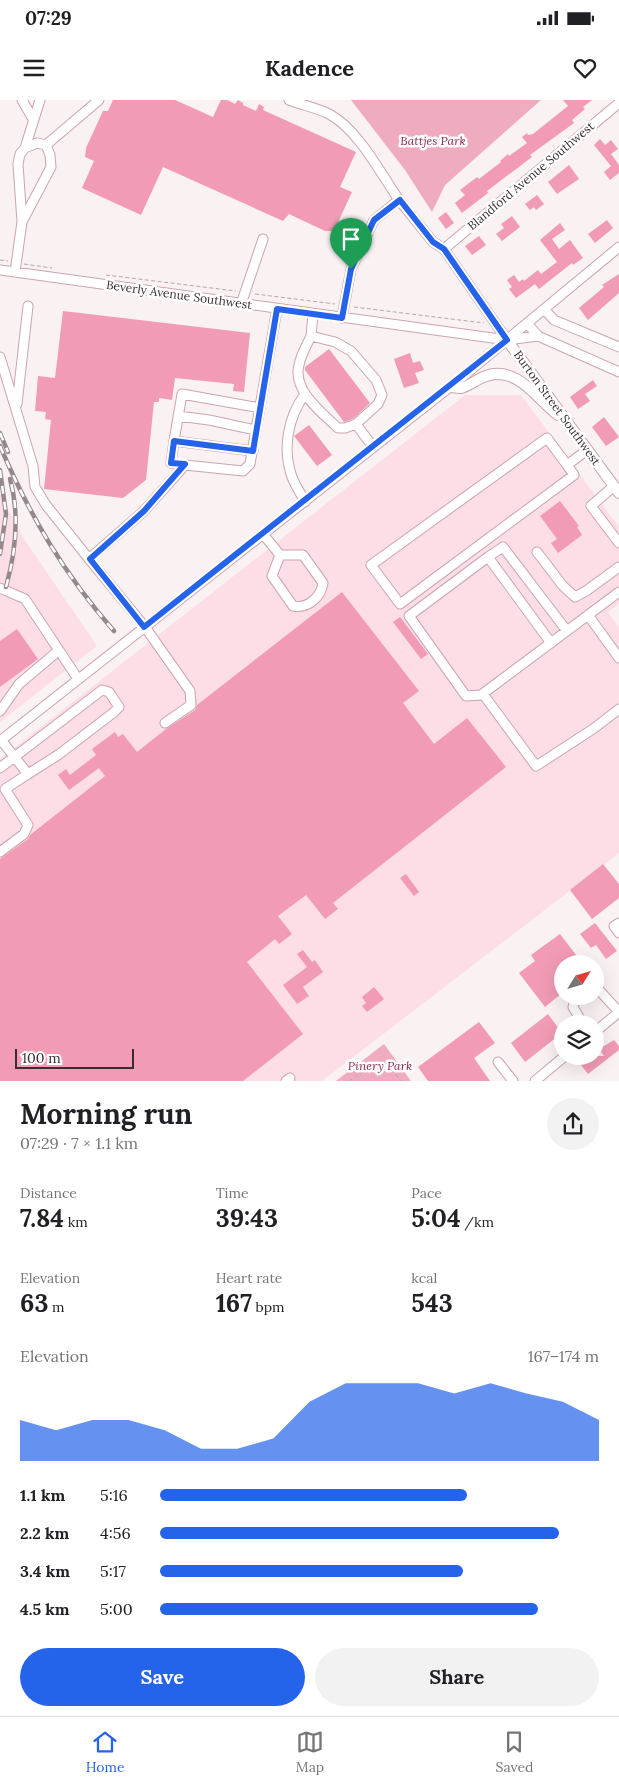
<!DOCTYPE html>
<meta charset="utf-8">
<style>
body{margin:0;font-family:Lora,serif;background:#f2f2f2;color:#202124;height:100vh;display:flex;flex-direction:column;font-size:19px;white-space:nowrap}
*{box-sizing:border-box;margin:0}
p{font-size:16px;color:#757577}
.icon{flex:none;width:28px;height:28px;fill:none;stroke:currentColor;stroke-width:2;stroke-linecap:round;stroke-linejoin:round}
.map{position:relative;height:981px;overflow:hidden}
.drawer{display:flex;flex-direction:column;background:#fff;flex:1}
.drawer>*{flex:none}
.needle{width:32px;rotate:53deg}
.controls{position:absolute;left:554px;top:855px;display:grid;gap:10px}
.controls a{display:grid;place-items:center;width:50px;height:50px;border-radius:50%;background:#fff;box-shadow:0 5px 20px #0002;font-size:25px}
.scale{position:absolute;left:15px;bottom:12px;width:119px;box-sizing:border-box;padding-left:5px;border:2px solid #3c2c31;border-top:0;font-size:14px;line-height:18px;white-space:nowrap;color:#3c2c31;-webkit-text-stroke:4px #fff;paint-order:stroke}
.pin{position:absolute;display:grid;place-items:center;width:42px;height:42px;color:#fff;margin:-51px -21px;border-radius:50% 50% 50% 0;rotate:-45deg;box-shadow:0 0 5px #0007}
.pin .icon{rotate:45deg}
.round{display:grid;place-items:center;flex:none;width:52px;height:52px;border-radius:26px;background:#f2f2f2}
.overview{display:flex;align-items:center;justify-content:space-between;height:85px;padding:0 20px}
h1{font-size:28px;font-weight:700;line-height:38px}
.stats{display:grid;grid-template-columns:repeat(3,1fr);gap:8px;height:85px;padding:5px 20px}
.stats div{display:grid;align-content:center}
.stats b{font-size:25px;font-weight:700}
.stats small{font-size:14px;font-weight:400}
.stats p{font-size:14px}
.chart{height:140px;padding:10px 20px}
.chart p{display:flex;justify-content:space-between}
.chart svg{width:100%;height:90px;margin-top:5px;fill:#2563eb;opacity:.7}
.primary-button{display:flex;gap:10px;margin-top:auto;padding:10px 20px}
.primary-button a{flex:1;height:58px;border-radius:30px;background:#2563eb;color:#fff;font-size:20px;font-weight:700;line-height:58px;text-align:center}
.primary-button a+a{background:#f2f2f2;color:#202124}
ul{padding:0 20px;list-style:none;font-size:16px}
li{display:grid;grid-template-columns:80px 60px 1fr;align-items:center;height:38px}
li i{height:12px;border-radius:6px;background:#2563eb}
.status{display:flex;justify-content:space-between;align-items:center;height:35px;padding:0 25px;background:#fff;direction:ltr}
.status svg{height:14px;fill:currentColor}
header{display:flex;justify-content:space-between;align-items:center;height:65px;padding:0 20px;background:#fff;font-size:22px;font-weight:700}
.menu{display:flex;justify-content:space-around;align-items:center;height:70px;border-top:1px solid #e0e0e0;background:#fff;font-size:14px;color:#757577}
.menu a{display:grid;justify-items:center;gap:2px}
.menu .on{color:#2563eb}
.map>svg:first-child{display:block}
.built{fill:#fddee6}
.green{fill:#eeacbe}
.building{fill:#f29bb5}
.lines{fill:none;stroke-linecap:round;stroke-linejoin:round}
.minor-casing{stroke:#cba4ae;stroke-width:11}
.major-casing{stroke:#cba4ae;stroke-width:12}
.path{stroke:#b2a7aa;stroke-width:1;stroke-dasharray:4 2.5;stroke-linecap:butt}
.minor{stroke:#fff;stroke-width:9}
.major{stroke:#fff;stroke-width:10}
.rail-casing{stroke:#95888c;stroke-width:4.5}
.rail{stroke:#fff;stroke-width:2.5;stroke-dasharray:8;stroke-linecap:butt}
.route-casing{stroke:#fff;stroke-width:10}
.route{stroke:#2563eb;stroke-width:6}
.labels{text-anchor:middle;stroke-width:5;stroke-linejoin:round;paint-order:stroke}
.park-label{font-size:12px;font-style:italic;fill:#8c2950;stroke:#fff}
.street-label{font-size:12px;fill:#3c2c31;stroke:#fff}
</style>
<div class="status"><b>07:29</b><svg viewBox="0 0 49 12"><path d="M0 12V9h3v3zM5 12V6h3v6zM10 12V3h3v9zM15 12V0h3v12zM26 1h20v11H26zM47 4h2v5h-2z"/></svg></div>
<header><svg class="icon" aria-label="menu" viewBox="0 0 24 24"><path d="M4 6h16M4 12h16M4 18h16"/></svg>Kadence<svg class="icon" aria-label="heart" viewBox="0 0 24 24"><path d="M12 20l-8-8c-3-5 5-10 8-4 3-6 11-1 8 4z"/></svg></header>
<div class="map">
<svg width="619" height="981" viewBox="0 0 619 981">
<rect width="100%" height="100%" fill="#faf1f3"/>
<path class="built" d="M 465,295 L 521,295 L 619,427 L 619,504 L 608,512 L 619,527 L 619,753 L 322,981 L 0,981 L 0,659 Z
M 0,393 L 22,436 L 97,546 L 0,622 Z"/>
<path class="green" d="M 351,0 L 541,0 L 445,85 L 432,112 L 405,70 Z
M 384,944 L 411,981 L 336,981 Z"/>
<path class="building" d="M 113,0 L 175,0 L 213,17 L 221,0 L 227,0 L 235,4 L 238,0 L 243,3 L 243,5 L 256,11 L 259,4 L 264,7 L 263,10 L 356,52 L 340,87 L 352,92 L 334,131 L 325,131 L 289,114 L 283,121 L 163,67 L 141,115 L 82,88 L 94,61 L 85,57 L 86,48 L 103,11 L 108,11 Z
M 563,0 L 592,0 L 583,7 L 585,9 L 572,20 L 574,23 L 530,55 L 532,57 L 487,91 L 488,93 L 462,113 L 455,103 L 465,95 L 460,90 L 477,77 L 479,79 L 501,62 L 500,61 L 508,54 L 509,56 L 527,43 L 522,37 L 527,33 L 528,35 L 533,34 L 568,6 Z
M 600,39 L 605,45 L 611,40 L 618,49 L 611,54 L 619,65 L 619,73 L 610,80 L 604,72 L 611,66 L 594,45 Z
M 569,65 L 579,79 L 557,94 L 548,82 Z
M 537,95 L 544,104 L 536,110 L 534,107 L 530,110 L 525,104 Z
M 446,112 L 454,123 L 446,129 L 438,118 Z
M 512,116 L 520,127 L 502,141 L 496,134 L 504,128 L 501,124 Z
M 607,120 L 613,128 L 595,143 L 588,134 Z
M 560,123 L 565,130 L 552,139 L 559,149 L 570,140 L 583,158 L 573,165 L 572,163 L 539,189 L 535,184 L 516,198 L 509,189 L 512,187 L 507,180 L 514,175 L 519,182 L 523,179 L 524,181 L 538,170 L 541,174 L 557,162 L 540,140 Z
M 479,136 L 486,145 L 472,155 L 465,146 Z
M 619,174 L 619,193 L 588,220 L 579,208 L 604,187 L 602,185 Z
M 63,211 L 250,233 L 244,292 L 233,291 L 234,284 L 175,278 L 172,300 L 159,298 L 159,302 L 154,302 L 146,380 L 123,398 L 44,389 L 51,320 L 45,319 L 46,312 L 35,311 L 38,276 L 55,278 Z
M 329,249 L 370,303 L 353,319 L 344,322 L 305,270 L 305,267 Z
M 410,253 L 413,263 L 420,261 L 424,270 L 415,273 L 419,283 L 404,288 L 394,259 Z
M 593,280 L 597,286 L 585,294 L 590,301 L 578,309 L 570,297 Z
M 604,317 L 619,337 L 606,346 L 592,327 Z
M 309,325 L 332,355 L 317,366 L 294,336 Z
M 560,401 L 579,426 L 577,427 L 582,435 L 558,453 L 551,443 L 557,439 L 540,416 Z
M 342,492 L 419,591 L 403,603 L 434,644 L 467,618 L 506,667 L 333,803 L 338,809 L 325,819 L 306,795 L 278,816 L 292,834 L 279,844 L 275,839 L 247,862 L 303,934 L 243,981 L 0,981 L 0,759 L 28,739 L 30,735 L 105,676 L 99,668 L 69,690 L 58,675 L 66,669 L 70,675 L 96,655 L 92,649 L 115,632 L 118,637 L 123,634 L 137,652 L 166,629 L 195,610 L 197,605 Z
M 400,517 L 428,554 L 421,559 L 393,522 Z
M 17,529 L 38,559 L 0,587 L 0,541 Z
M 603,764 L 619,784 L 619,798 L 592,819 L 570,790 Z
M 406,774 L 419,792 L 414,796 L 400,778 Z
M 595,823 L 617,851 L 606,859 L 596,845 L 591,848 L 580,834 Z
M 560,834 L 583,864 L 562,864 L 562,893 L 545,907 L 519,873 L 535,861 L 531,855 Z
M 303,850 L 312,862 L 315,860 L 323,872 L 303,887 L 309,896 L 297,904 L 283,885 L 307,867 L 297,854 Z
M 374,887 L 384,899 L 367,912 L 362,906 L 366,903 L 362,897 Z
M 548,914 L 562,933 L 525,962 L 511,943 Z
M 479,922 L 495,943 L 474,958 L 490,981 L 428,981 L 418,967 Z
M 614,940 L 619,946 L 619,950 L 588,974 L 581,965 L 592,956 L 604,956 L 599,949 Z"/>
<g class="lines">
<defs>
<path id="minor" d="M 22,0 L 33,19
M 289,0 C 302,5 317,8 329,14 C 358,29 381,74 399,100 L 374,120 L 351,169 L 342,218
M 25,48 L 40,0
M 399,100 L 433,142 L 444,149 L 507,240
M 22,122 L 51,67 L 50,55 L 46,45 L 99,0
M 444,149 L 619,3
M 0,170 L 507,240 L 538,236
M 15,172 L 22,122 L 18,64 L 20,54 L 25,48 L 37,43 L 46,45
M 241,204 L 263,139
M 544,209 L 554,220 L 619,247
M 313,214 L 311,236 L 335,242 L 351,251 L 376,280 L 382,295 L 378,304 L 356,324 L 373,347
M 527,223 L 538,236 L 619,272
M 311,236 C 307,245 301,254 299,265 C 292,290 322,313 338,328 L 345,328 L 356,324
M 0,257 L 33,366 L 35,387 L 46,405 L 89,459 L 144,411 L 185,365 L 243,371 L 250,364 L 277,209
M 17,304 L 28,206
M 178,316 L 209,320 L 256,330
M 174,341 L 171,363 L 185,365
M 253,351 L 174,341 L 182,294 L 260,308
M 567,365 L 547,338 L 371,465 L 400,504 L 574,375 L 567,365 L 587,350
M 614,386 L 591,406 L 619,443
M 305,402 C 301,394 295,385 292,377 C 282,349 288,317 305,294
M 263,434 L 280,455 L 272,476 L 293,506 C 308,509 321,497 323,483 L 303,455 L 280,455
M 537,452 L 563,486 L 575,497 L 586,491 L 619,467
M 488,457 L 503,447 L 567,531
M 89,459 L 145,527 L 190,591 L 191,605 L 165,623
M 0,488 L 25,499 L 78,579
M 588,515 L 619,558
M 551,543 L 488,457 L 409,516 L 466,596 L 481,595 L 619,492
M 483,594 L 536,666 L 593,629 L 619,609
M 0,611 L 19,584 L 58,551
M 0,641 L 450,287 L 619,147
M 0,668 L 102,590 L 109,592 L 119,607 L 113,613 L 58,655 L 28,674
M 0,752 L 24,734 L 28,725 L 5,689 L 28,674 L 1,640
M 619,823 L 614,826 L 619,833
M 595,889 L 598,889 L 619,912
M 581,896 L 574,903 L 573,907 L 583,924
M 595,932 L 619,912
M 498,962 L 513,981
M 286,981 L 290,978
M 535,981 L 565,956"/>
<path id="major" d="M 507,240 L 619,393
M 450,287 C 453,287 458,288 461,288 C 467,287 479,278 486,276 C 517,265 537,299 558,315"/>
</defs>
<use href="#minor" class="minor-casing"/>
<use href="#major" class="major-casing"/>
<path class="path" d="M 0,160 L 8,161
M 24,164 L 52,168
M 106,175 L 236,191
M 255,194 L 335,204
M 354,207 L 484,223
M 349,981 L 379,961 L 387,963 L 401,981"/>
<use href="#minor" class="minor"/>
<use href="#major" class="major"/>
<defs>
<path id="rail" d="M 0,333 L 8,352
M 0,346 C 30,416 64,474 114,531
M 0,370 L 6,414 L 0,454
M 6,487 C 16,451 20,415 10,379"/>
</defs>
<use href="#rail" class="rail-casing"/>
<use href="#rail" class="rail"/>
</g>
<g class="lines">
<defs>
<path id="route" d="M 400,100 L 433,142 L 444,149 L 507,240 L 144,527 L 90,459 L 144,411 L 185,364 L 171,363 L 174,341 L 253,351 L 277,209 L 342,218 L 351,169 L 374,120 Z"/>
</defs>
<use href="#route" class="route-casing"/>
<use href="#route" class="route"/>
</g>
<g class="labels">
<g class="park-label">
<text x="433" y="45">Battjes Park</text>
<text x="380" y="970">Pinery Park</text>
</g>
<g class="street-label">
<text transform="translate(531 76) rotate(-40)" y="4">Blandford Avenue Southwest</text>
<text transform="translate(179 195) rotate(8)" y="4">Beverly Avenue Southwest</text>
<text transform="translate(557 308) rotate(54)" y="4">Burton Street Southwest</text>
</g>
</g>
</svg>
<div class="controls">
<a><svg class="needle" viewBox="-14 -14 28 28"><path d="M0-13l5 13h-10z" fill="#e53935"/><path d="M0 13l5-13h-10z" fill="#757577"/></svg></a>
<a><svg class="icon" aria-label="layers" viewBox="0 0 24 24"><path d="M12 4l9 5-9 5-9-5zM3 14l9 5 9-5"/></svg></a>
</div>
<div class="scale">100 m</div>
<div class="pin" style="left:351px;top:169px;background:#1e9e55"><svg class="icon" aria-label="arrive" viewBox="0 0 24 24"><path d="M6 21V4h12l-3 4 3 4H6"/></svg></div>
</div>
<section class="drawer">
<div class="overview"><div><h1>Morning run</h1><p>07:29 · 7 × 1.1 km</p></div><a class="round"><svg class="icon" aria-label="share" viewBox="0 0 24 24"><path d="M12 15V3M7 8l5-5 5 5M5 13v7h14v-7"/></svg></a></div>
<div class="stats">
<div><p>Distance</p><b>7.84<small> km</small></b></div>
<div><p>Time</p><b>39:43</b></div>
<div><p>Pace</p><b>5:04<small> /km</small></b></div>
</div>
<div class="stats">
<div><p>Elevation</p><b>63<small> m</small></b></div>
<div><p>Heart rate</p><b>167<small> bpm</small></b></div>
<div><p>kcal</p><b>543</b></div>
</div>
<div class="chart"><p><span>Elevation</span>167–174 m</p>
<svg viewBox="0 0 160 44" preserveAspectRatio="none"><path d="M0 44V24L10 29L20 24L30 24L40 29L50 38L60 38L70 33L80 15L90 6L100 6L110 6L120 11L130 6L140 11L150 15L160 24V44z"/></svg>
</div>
<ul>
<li><b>1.1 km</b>5:16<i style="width:70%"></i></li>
<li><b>2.2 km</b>4:56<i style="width:91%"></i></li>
<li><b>3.4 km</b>5:17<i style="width:69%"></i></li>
<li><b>4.5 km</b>5:00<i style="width:86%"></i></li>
</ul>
<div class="primary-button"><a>Save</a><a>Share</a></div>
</section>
<nav class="menu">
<a class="on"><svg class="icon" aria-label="home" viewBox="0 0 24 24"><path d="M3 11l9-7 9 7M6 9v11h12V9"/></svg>Home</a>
<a><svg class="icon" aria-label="map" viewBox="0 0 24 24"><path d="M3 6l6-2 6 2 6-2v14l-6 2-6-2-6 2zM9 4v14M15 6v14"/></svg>Map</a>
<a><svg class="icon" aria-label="saved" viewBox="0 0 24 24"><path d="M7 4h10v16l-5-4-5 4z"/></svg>Saved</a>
</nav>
